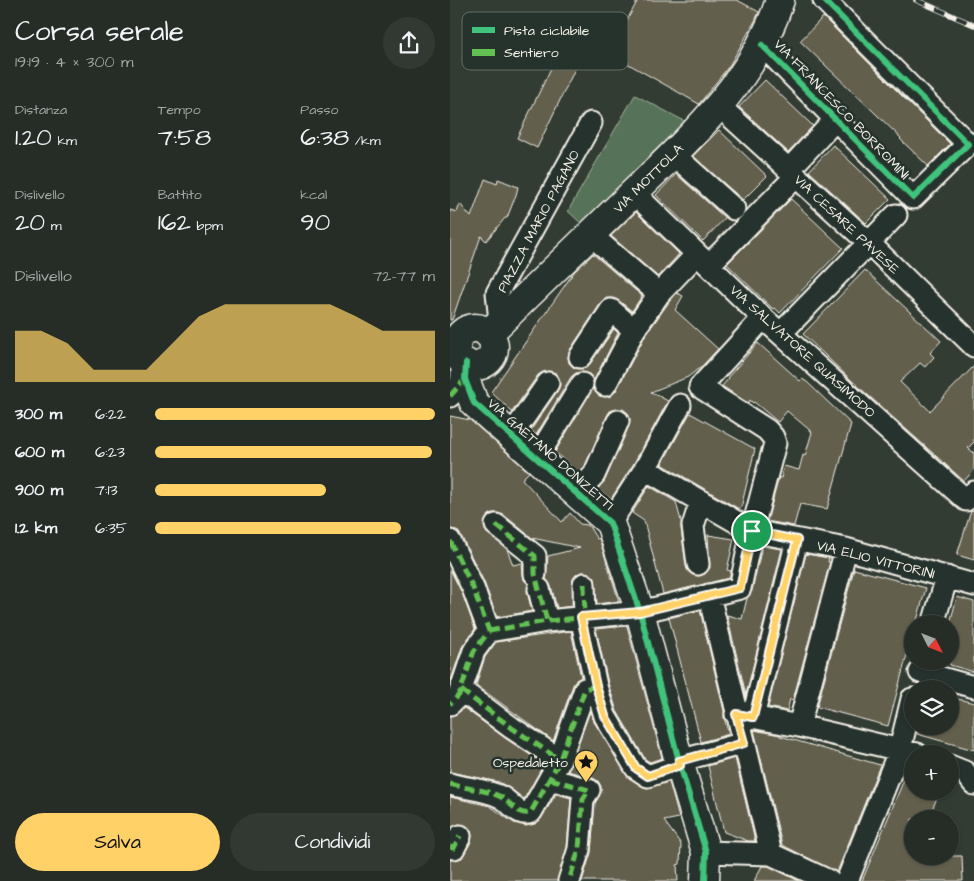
<!DOCTYPE html>
<html lang="it">
<meta charset="utf-8">
<style>
body{margin:0;font-family:"Architects Daughter",sans-serif;background:#323932;color:#f1f3f6;height:100vh;display:flex;flex-direction:column;font-size:19px;white-space:nowrap}
*{box-sizing:border-box;margin:0}
p{font-size:16px;color:#a4a8a7}
.icon{flex:none;width:28px;height:28px;fill:none;stroke:currentColor;stroke-width:2;stroke-linecap:round;stroke-linejoin:round}
.map{position:relative;flex:1;overflow:hidden}
.side{display:flex;flex-direction:column;background:#262d26;width:450px}
.side>*{flex:none}
.needle{width:32px;rotate:132deg}
.fabs{position:absolute;left:454px;top:615px;display:grid;gap:10px}
.fabs a{display:grid;place-items:center;width:55px;height:55px;border-radius:50%;background:#262d26;box-shadow:0 1px 4px #0004,0 0 0 1px #424943;font-size:25px}
.pin{position:absolute;display:grid;place-items:center;width:42px;height:42px;color:#fff;margin:-21px;border:2px solid #fff;border-radius:50%;box-shadow:0 1px 5px #0007}
.round{display:grid;place-items:center;flex:none;width:52px;height:52px;border-radius:26px;background:#323932}
.summary{display:flex;align-items:center;justify-content:space-between;height:85px;padding:0 15px}
h1{font-size:28px;font-weight:600;line-height:38px}
.figures{display:grid;grid-template-columns:repeat(3,1fr);gap:8px;height:85px;padding:5px 15px}
.figures div{display:grid;align-content:center}
.figures b{font-size:25px;font-weight:600}
.figures small{font-size:14px;font-weight:400}
.figures p{font-size:14px}
.chart{height:140px;padding:10px 15px}
.chart p{display:flex;justify-content:space-between}
.chart svg{width:100%;height:90px;margin-top:5px;fill:#ffd166;opacity:.7}
.action{display:flex;gap:10px;margin-top:auto;padding:10px 15px}
.action a{flex:1;height:58px;border-radius:30px;background:#ffd166;color:#111;font-size:20px;font-weight:600;line-height:58px;text-align:center}
.action a+a{background:#323932;color:#f1f3f6}
ul{padding:0 15px;list-style:none;font-size:16px}
li{display:grid;grid-template-columns:80px 60px 1fr;align-items:center;height:38px}
li i{height:12px;border-radius:6px;background:#ffd166}
main{display:flex;flex:1;min-height:0}
.map>svg:first-child{display:block}
.green{fill:#577258;stroke:#a6b2a0}
.building{fill:#645f4d;stroke:#f4f1e8}
.lines{fill:none;stroke-linecap:round;stroke-linejoin:round}
.street-casing{stroke:#f4f1e8;stroke-width:25}
.secondary-casing{stroke:#f4f1e8;stroke-width:31}
.street{stroke:#26332d;stroke-width:21}
.secondary{stroke:#26332d;stroke-width:28}
.rail-casing{stroke:#f4f1e8;stroke-width:5.5}
.rail{stroke:#26332d;stroke-width:4;stroke-dasharray:11;stroke-linecap:butt}
.quiet{stroke:#63c152;stroke-width:5;stroke-dasharray:10 5;stroke-linecap:butt}
.cycleway-casing{stroke:#26332d;stroke-width:9}
.cycleway{stroke:#40c37c;stroke-width:6}
.route-casing{stroke:#fff;stroke-width:10}
.route{stroke:#ffd166;stroke-width:6}
.labels{text-anchor:middle;stroke-width:5;stroke-linejoin:round;paint-order:stroke}
.street-label{font-size:14px;fill:#f4f1e8;stroke:#26332d}
.poi-label{font-size:14px;fill:#f4f1e8;stroke:#26332d;text-anchor:end}
.key{fill:#26332d;stroke:#646c65;stroke-width:1}
.key-label{font-size:14px;fill:#f4f1e8}
</style>
<main>
<section class="side">
<div class="summary"><div><h1>Corsa serale</h1><p>19:19 · 4 × 300 m</p></div><a class="round"><svg class="icon" aria-label="share" viewBox="0 0 24 24"><path d="M12 15V3M7 8l5-5 5 5M5 13v7h14v-7"/></svg></a></div>
<div class="figures">
<div><p>Distanza</p><b>1.20<small> km</small></b></div>
<div><p>Tempo</p><b>7:58</b></div>
<div><p>Passo</p><b>6:38<small> /km</small></b></div>
</div>
<div class="figures">
<div><p>Dislivello</p><b>20<small> m</small></b></div>
<div><p>Battito</p><b>162<small> bpm</small></b></div>
<div><p>kcal</p><b>90</b></div>
</div>
<div class="chart"><p><span>Dislivello</span>72–77 m</p>
<svg viewBox="0 0 160 44" preserveAspectRatio="none"><path d="M0 44V19L10 19L20 25L30 38L40 38L50 38L60 25L70 12L80 6L90 6L100 6L110 6L120 6L130 12L140 19L150 19L160 19V44z"/></svg>
</div>
<ul>
<li><b>300 m</b>6:22<i style="width:100%"></i></li>
<li><b>600 m</b>6:23<i style="width:99%"></i></li>
<li><b>900 m</b>7:13<i style="width:61%"></i></li>
<li><b>1.2 km</b>6:35<i style="width:88%"></i></li>
</ul>
<div class="action"><a>Salva</a><a>Condividi</a></div>
</section>
<div class="map">
<svg width="524" height="881" viewBox="0 0 524 881">
<rect width="100%" height="100%" fill="#323c33"/>
<filter id="ink" filterUnits="userSpaceOnUse"><feTurbulence type="fractalNoise" baseFrequency=".02" numOctaves="2"/><feDisplacementMap in="SourceGraphic" scale="10" xChannelSelector="R" yChannelSelector="G"/><feConvolveMatrix kernelMatrix="1 2 1 2 8 2 1 2 1" color-interpolation-filters="sRGB"/></filter>
<g filter="url(#ink)">
<path class="green" d="M 185,95 L 240,124 L 137,229 L 118,211 Z"/>
<path class="building" d="M 188,0 L 287,0 L 309,12 L 305,21 L 279,66 L 249,104 L 159,53 Z
M 73,14 L 136,46 L 87,148 L 67,138 L 104,62 L 88,54 L 92,45 L 73,36 L 74,33 L 65,29 Z
M 373,17 L 500,144 L 478,166 L 450,139 L 451,138 L 350,41 Z
M 315,80 L 363,126 L 338,152 L 289,107 Z
M 269,130 L 317,176 L 293,200 L 243,156 Z
M 383,145 L 440,199 L 416,223 L 359,171 Z
M 226,174 L 275,218 L 253,241 L 206,195 Z
M 35,179 L 47,184 L 48,179 L 68,187 L 66,195 L 57,218 L 55,218 L 36,241 L 31,236 L 2,320 L 0,320 L 0,210 L 7,212 L 10,204 L 21,217 Z
M 341,199 L 393,248 L 330,313 L 325,308 L 323,309 L 277,264 Z
M 186,212 L 229,254 L 208,277 L 161,236 Z
M 143,254 L 192,296 L 182,311 L 169,301 L 163,298 L 156,298 L 151,303 L 120,350 L 118,357 L 119,363 L 124,368 L 129,369 L 136,368 L 140,364 L 164,329 L 168,333 L 144,380 L 138,373 L 132,372 L 126,373 L 121,377 L 86,435 L 81,430 L 108,390 L 110,385 L 109,378 L 106,373 L 99,371 L 93,372 L 88,375 L 62,412 L 41,392 L 124,272 Z
M 415,270 L 491,341 L 480,353 L 484,357 L 475,367 L 470,363 L 450,382 L 480,411 L 524,366 L 524,442 L 518,448 L 524,453 L 524,470 L 514,481 L 400,379 L 353,334 Z
M 227,293 L 233,296 L 225,310 L 268,349 L 252,366 L 238,377 L 201,392 L 218,401 L 184,463 L 161,499 L 147,490 L 155,480 L 179,426 L 180,419 L 178,413 L 173,409 L 167,409 L 160,411 L 157,416 L 134,468 L 128,473 L 105,452 L 143,388 L 149,396 L 155,397 L 161,396 L 166,391 L 195,336 L 219,302 Z
M 308,343 L 350,381 L 352,379 L 357,382 L 401,424 L 377,509 L 350,504 L 344,526 L 317,521 L 329,477 L 331,478 L 334,466 L 349,470 L 353,455 L 355,456 L 362,432 L 337,411 L 328,422 L 304,402 L 303,403 L 300,400 L 298,403 L 272,386 L 279,378 L 278,377 Z
M 240,413 L 305,449 L 291,508 L 289,509 L 212,464 Z
M 0,416 L 20,420 L 79,472 L 72,479 L 112,522 L 120,513 L 130,524 L 138,525 L 147,539 L 149,538 L 169,601 L 147,604 L 145,578 L 139,573 L 133,572 L 127,574 L 123,579 L 122,606 L 107,608 L 101,586 L 96,579 L 98,556 L 130,548 L 82,538 L 54,515 L 48,513 L 42,513 L 36,518 L 34,524 L 35,530 L 57,549 L 63,565 L 72,563 L 73,574 L 74,580 L 78,584 L 77,592 L 82,611 L 47,617 L 34,582 L 11,536 L 7,530 L 0,529 Z
M 199,486 L 226,502 L 231,521 L 231,528 L 236,566 L 238,571 L 243,575 L 249,576 L 255,574 L 260,568 L 258,535 L 284,539 L 277,570 L 281,571 L 279,578 L 213,594 L 194,521 L 182,513 Z
M 521,511 L 524,512 L 524,560 L 507,555 Z
M 312,546 L 332,549 L 296,695 L 277,615 L 292,619 L 297,598 L 302,591 Z
M 356,554 L 379,558 L 378,562 L 380,562 L 343,700 L 340,699 L 337,711 L 318,707 Z
M 0,569 L 12,593 L 25,629 L 12,647 L 0,683 Z
M 404,569 L 476,588 L 466,624 L 462,624 L 462,636 L 438,726 L 367,707 Z
M 507,597 L 524,602 L 524,672 L 500,665 L 500,623 Z
M 250,610 L 274,711 L 274,718 L 279,734 L 251,742 L 219,618 Z
M 177,626 L 212,758 L 200,762 L 195,759 L 167,711 L 158,683 L 146,629 Z
M 121,631 L 131,677 L 126,680 L 123,685 L 103,741 L 26,685 L 35,657 L 46,642 Z
M 500,697 L 524,703 L 524,750 L 467,734 L 468,726 L 500,726 Z
M 14,708 L 55,738 L 94,764 L 74,799 L 61,789 L 49,782 L 0,772 L 0,716 L 8,713 Z
M 140,711 L 144,722 L 179,778 L 197,788 L 219,782 L 229,818 L 214,821 L 231,844 L 230,864 L 227,865 L 228,881 L 132,881 L 141,853 L 145,803 L 151,792 L 151,786 L 148,781 L 143,778 L 118,771 Z
M 304,730 L 330,735 L 330,736 L 430,765 L 387,872 L 332,845 Z
M 285,758 L 305,841 L 298,841 L 274,832 L 258,766 Z
M 460,765 L 462,766 L 462,791 L 490,791 L 478,819 L 462,819 L 462,856 L 512,856 L 513,881 L 412,881 Z
M 106,794 L 121,798 L 117,847 L 107,881 L 0,881 L 0,860 L 6,860 L 12,858 L 21,842 L 22,836 L 21,830 L 15,825 L 9,824 L 0,829 L 0,797 L 40,806 L 64,823 L 76,826 L 85,824 L 91,819 Z
M 312,866 L 318,866 L 349,881 L 304,881 Z"/>
<g class="lines">
<defs>
<path id="street" d="M 312,45 L 463,198 L 518,144 L 374,0
M 268,105 L 419,243 L 524,346
M 223,154 L 284,209
M 346,162 L 385,120
M 184,193 L 313,318 L 516,500 L 524,492
M 141,235 L 209,294
M 259,265 L 346,176
M 50,321 L 47,293 L 141,123
M 331,333 L 446,215
M 130,357 L 161,310 L 184,330
M 155,385 L 184,330 L 209,294 L 247,254
M 0,396 L 15,379
M 61,436 L 98,383
M 85,456 L 94,446 L 132,384
M 195,469 L 302,531 L 396,549 L 524,585
M 126,493 L 144,475 L 168,421
M 160,523 L 195,469 L 230,405
M 46,525 L 85,556 L 85,574
M 0,541 L 23,588 L 39,631 L 24,651 L 9,695 L 0,704
M 248,564 L 243,526 L 251,501
M 134,584 L 135,617
M 89,589 L 97,621
M 259,595 L 321,854
M 131,617 L 146,686 L 155,716 L 186,768 L 198,776 L 230,765
M 483,624 L 497,577
M 39,631 L 97,621 L 190,612 L 290,588 L 302,531 L 325,443 L 323,437 L 317,430 L 250,387 L 313,318
M 470,672 L 524,687
M 11,690 L 62,728 L 110,760
M 286,714 L 349,726 L 467,754
M 303,717 L 347,540
M 349,726 L 396,549
M 229,761 L 294,743
M 500,766 L 515,772 L 524,784
M 100,779 L 139,790 L 133,799 L 129,849 L 119,881
M 0,784 C 17,789 35,789 51,797 C 61,802 69,818 81,812 L 109,762 L 135,689 L 146,686
M 0,847 L 4,848 L 10,836
M 256,852 L 321,854 L 379,881
M 397,881 L 450,749 L 462,699"/>
<path id="secondary" d="M6 347a19 19 0 1 1 38 0a19 19 0 1 1-38 0Z
M 38,334 C 86,287 134,241 182,194 C 239,139 306,78 330,0
M 16,363 L 15,379 L 24,403 L 160,523 L 190,612 L 230,765 L 256,852 L 255,881"/>
</defs>
<use href="#street" class="street-casing"/>
<use href="#secondary" class="secondary-casing"/>
<use href="#street" class="street"/>
<use href="#secondary" class="secondary"/>
<defs>
<path id="rail" d="M 466,0 L 524,25"/>
</defs>
<use href="#rail" class="rail-casing"/>
<use href="#rail" class="rail"/>
<path class="quiet" d="M 0,396 L 15,379
M 46,525 L 85,556 L 85,574 L 97,621
M 0,541 L 23,588 L 39,631 L 24,651 L 9,695 L 0,704
M 134,584 L 135,617
M 131,617 L 146,686 L 155,716 L 186,768 L 198,776 L 230,765
M 39,631 L 97,621 L 190,612
M 11,690 L 62,728 L 110,760
M 229,761 L 294,743
M 100,779 L 139,790 L 133,799 L 129,849 L 119,881
M 0,784 C 17,789 35,789 51,797 C 61,802 69,818 81,812 L 109,762 L 135,689 L 146,686
M 0,847 L 4,848 L 10,836"/>
<defs>
<path id="cycleway" d="M 312,45 L 463,198 L 518,144 L 374,0
M 16,363 L 15,379 L 24,403 L 160,523 L 190,612 L 230,765 L 256,852 L 255,881"/>
</defs>
<use href="#cycleway" class="cycleway-casing"/>
<use href="#cycleway" class="cycleway"/>
</g>
</g>
<g class="lines" filter="url(#ink)">
<defs>
<path id="route" d="M 302,531 L 347,540 L 303,717 L 286,714 L 294,743 L 229,761 L 230,765 L 198,776 L 186,768 L 155,716 L 146,686 L 131,617 L 190,612 L 290,588 Z"/>
</defs>
<use href="#route" class="route-casing"/>
<use href="#route" class="route"/>
</g>
<defs>
<symbol id="sight-pin" viewBox="-11 -11 22 30"><path d="M0 17L-7.5 6A9.5 9.5 0 1 1 7.5 6Z" fill="#ffd166" stroke="#26332d"/><path d="M0-6L1.8-2.2L6-1.7L2.9 1.2L3.7 5.4L0 3.3L-3.7 5.4L-2.9 1.2L-6-1.7L-1.8-2.2Z" fill="#111"/></symbol>
</defs>
<g fill-rule="evenodd">
<use href="#sight-pin" x="122" y="748" width="28" height="38"/>
</g>
<g class="labels">
<g class="street-label">
<text transform="translate(392 109) rotate(46)" y="5">VIA FRANCESCO BORROMINI</text>
<text transform="translate(198 178) rotate(-45)" y="5">VIA MOTTOLA</text>
<text transform="translate(88 221) rotate(-62)" y="5">PIAZZA MARIO PAGANO</text>
<text transform="translate(397 224) rotate(43)" y="5">VIA CESARE PAVESE</text>
<text transform="translate(353 351) rotate(42)" y="5">VIA SALVATORE QUASIMODO</text>
<text transform="translate(101 454) rotate(41)" y="5">VIA GAETANO DONIZETTI</text>
<text transform="translate(426 559) rotate(14)" y="5">VIA ELIO VITTORINI</text>
</g>
<g class="poi-label">
<text x="118" y="767">Ospedaletto</text>
</g>
</g>
<rect x="12" y="12" width="166" height="58" rx="8" class="key"/>
<rect x="22" y="27" width="23" height="6" fill="#40c37c"/>
<rect x="22" y="49" width="23" height="7" fill="#63c152"/>
<g class="key-label">
<text x="54" y="35">Pista ciclabile</text>
<text x="54" y="57">Sentiero</text>
</g>
</svg>
<div class="fabs">
<a><svg class="needle" viewBox="-14 -14 28 28"><path d="M0-13l5 13h-10z" fill="#e53935"/><path d="M0 13l5-13h-10z" fill="#a4a8a7"/></svg></a>
<a><svg class="icon" aria-label="layers" viewBox="0 0 24 24"><path d="M12 4l9 5-9 5-9-5zM3 14l9 5 9-5"/></svg></a>
<a>+</a>
<a>−</a>
</div>
<div class="pin" style="left:302px;top:531px;background:#1e9e55"><svg class="icon" aria-label="arrive" viewBox="0 0 24 24"><path d="M6 21V4h12l-3 4 3 4H6"/></svg></div>
</div>
</main>
